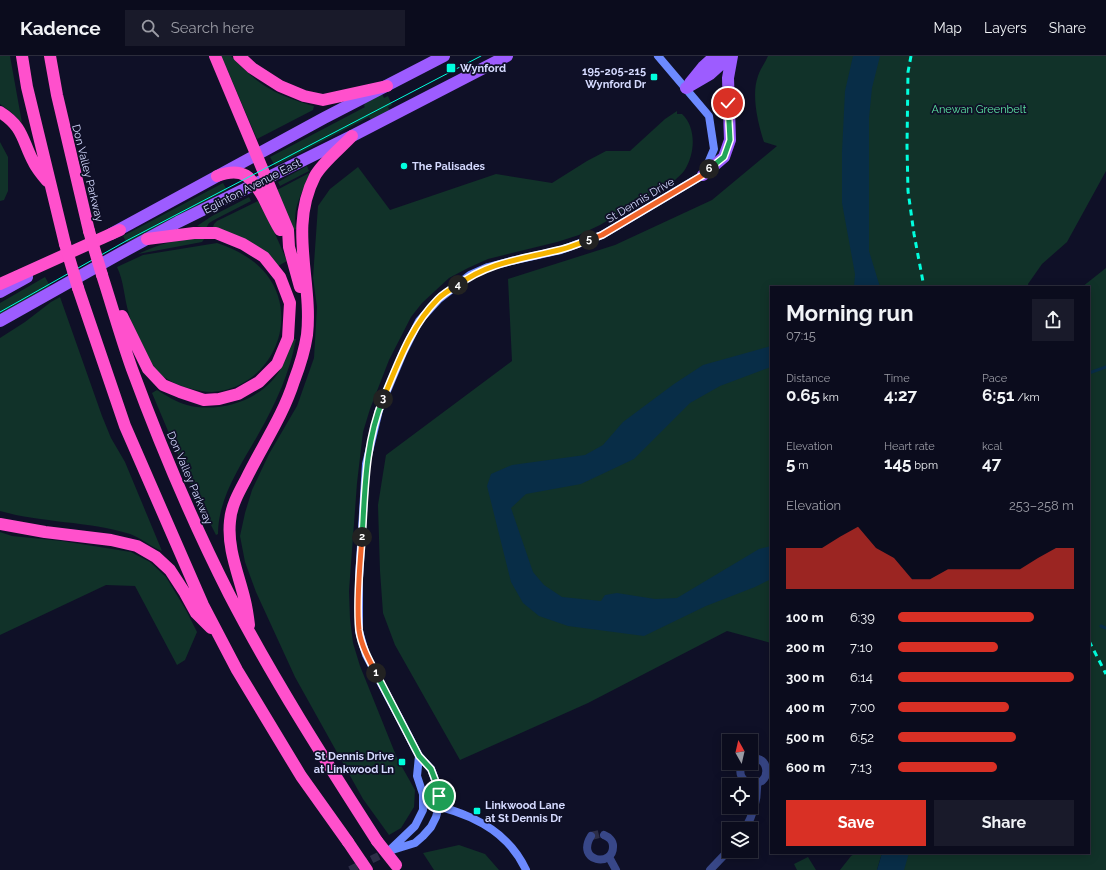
<!DOCTYPE html>
<meta charset="utf-8">
<style>
body{margin:0;font-family:Raleway,sans-serif;background:#191a2a;color:#f1f3f6;height:100vh;display:flex;flex-direction:column;font-size:15px;white-space:nowrap}
*{box-sizing:border-box;margin:0}
p{font-size:13px;color:#9a9ba4}
.icon{flex:none;width:22px;height:22px;fill:none;stroke:currentColor;stroke-width:2;stroke-linecap:round;stroke-linejoin:round}
.map{position:relative;flex:1;overflow:hidden}
.panel{position:absolute;left:770px;top:230px;width:320px;height:568px;display:flex;flex-direction:column;background:#0b0c1d;border-radius:0px;box-shadow:0 2px 10px #0003,0 0 0 1px #2b2c3b}
.panel>*{flex:none}
.needle{width:26px;rotate:352deg}
.controls{position:absolute;left:722px;top:678px;display:grid;gap:8px}
.controls a{display:grid;place-items:center;width:36px;height:36px;border-radius:0px;background:#0b0c1d;box-shadow:0 2px 10px #0003,0 0 0 1px #2b2c3b;font-size:20px}
.pin{position:absolute;display:grid;place-items:center;width:34px;height:34px;color:#fff;margin:-17px;border:2px solid #fff;border-radius:50%;box-shadow:0 1px 4px #0007}
.km{position:absolute;width:20px;height:20px;margin:-10px;border-radius:50%;background:#222;color:#fff;font-size:11px;line-height:20px;text-align:center}
.round{display:grid;place-items:center;flex:none;width:42px;height:42px;border-radius:0px;background:#191a2a}
.overview{display:flex;align-items:center;justify-content:space-between;height:68px;padding:0 16px}
h1{font-size:22px;font-weight:700;line-height:30px}
.stats{display:grid;grid-template-columns:repeat(3,1fr);gap:6px;height:68px;padding:4px 16px}
.stats div{display:grid;align-content:center}
.stats b{font-size:17px;font-weight:700}
.stats small{font-size:11px;font-weight:400}
.stats p{font-size:11px}
.chart{height:112px;padding:8px 16px}
.chart p{display:flex;justify-content:space-between}
.chart svg{width:100%;height:72px;margin-top:4px;fill:#d93025;opacity:.7}
.cta{display:flex;gap:8px;margin-top:auto;padding:8px 16px}
.cta a{flex:1;height:46px;border-radius:0px;background:#d93025;color:#fff;font-size:16px;font-weight:700;line-height:46px;text-align:center}
.cta a+a{background:#191a2a;color:#f1f3f6}
ul{padding:0 16px;list-style:none;font-size:13px}
li{display:grid;grid-template-columns:64px 48px 1fr;align-items:center;height:30px}
li i{height:10px;border-radius:5px;background:#d93025}
header{display:flex;align-items:center;gap:24px;box-sizing:border-box;height:56px;padding:0 20px;background:#0b0c1d;border-bottom:1px solid #2b2c3b}
header strong{font-size:19px}
nav{display:flex;gap:22px;margin-inline-start:auto;font-size:14px}
.search{width:280px;height:36px;background:#191a2a;display:flex;align-items:center;gap:10px;box-sizing:border-box;padding:0 14px;border-radius:0px;color:#9a9ba4;font-size:15px}
.map>svg:first-child{display:block}
.green{fill:#113229}
.water{fill:#082d47}
.lines{fill:none;stroke-linecap:round;stroke-linejoin:round}
.stream{stroke:#082d47;stroke-width:3}
.street-tunnel{stroke:#2d2e47;stroke-width:8;stroke-dasharray:8 4;stroke-linecap:butt}
.secondary-tunnel{stroke:#2d2e47;stroke-width:8;stroke-dasharray:8 4;stroke-linecap:butt}
.street{stroke:#384788;stroke-width:8}
.secondary{stroke:#6c8aff;stroke-width:8}
.primary{stroke:#9d5cff;stroke-width:12}
.highway{stroke:#ff50cc;stroke-width:12}
.tram{stroke:#01ffde;stroke-width:1}
.rail{stroke:#01ffde;stroke-width:3;stroke-dasharray:6 5;stroke-linecap:butt}
.highway-bridge{stroke:#ff50cc;stroke-width:12}
.split-1-casing{stroke:#fff;stroke-width:8}
.split-2-casing{stroke:#fff;stroke-width:8}
.split-3-casing{stroke:#fff;stroke-width:8}
.split-4-casing{stroke:#fff;stroke-width:8}
.split-5-casing{stroke:#fff;stroke-width:8}
.split-6-casing{stroke:#fff;stroke-width:8}
.split-7-casing{stroke:#fff;stroke-width:8}
.split-1{stroke:#22a559;stroke-width:5}
.split-2{stroke:#f0652b;stroke-width:5}
.split-3{stroke:#22a559;stroke-width:5}
.split-4{stroke:#f5b400;stroke-width:5}
.split-5{stroke:#f5b400;stroke-width:5}
.split-6{stroke:#f0652b;stroke-width:5}
.split-7{stroke:#22a559;stroke-width:5}
.poi-dot{fill:#01ffde;stroke:#0f1027;stroke-width:1.5}
.labels{text-anchor:middle;stroke-width:3.5;stroke-linejoin:round;paint-order:stroke}
.poi-label{font-size:11px;font-weight:bold;fill:#d5daff;stroke:#0f1027;text-anchor:start}
.park-label{font-size:11px;fill:#5ce4a3;stroke:#0f1027}
.street-label{font-size:11px;fill:#d5daff;stroke:#0f1027}
</style>
<header>
<strong>Kadence</strong>
<div class="search"><svg class="icon" aria-label="search" viewBox="0 0 24 24"><circle cx="10" cy="10" r="6"/><path d="M15 15l6 6"/></svg>Search here</div>
<nav><a>Map</a><a>Layers</a><a>Share</a></nav>
</header>
<div class="map">
<svg width="1106" height="814" viewBox="0 0 1106 814">
<rect width="100%" height="100%" fill="#0f1027"/>
<path class="green" d="M 0,0 L 10,0 L 22,67 L 11,56 L 0,48 Z
M 220,0 L 231,0 C 258,29 275,39 314,50 L 313,54 L 257,83 L 227,13 L 225,12 Z
M 768,0 L 1106,0 L 1106,115 L 1067,186 L 1042,208 L 1028,228 L 1029,231 L 771,231 L 771,587 L 727,575 L 588,647 L 460,704 L 395,589 L 383,557 L 380,515 L 378,449 L 386,399 L 512,305 L 508,223 L 615,189 L 712,144 L 777,90 L 764,86 C 758,68 751,39 758,20 C 760,13 765,7 768,0 Z
M 382,38 L 384,42 L 388,40 L 392,49 L 388,51 L 390,55 L 371,64 L 369,61 L 275,110 L 270,101 L 365,51 L 364,50 L 365,47 Z
M 677,55 L 677,58 L 682,58 C 697,72 695,99 684,115 C 682,118 678,121 675,124 L 600,169 L 579,179 L 557,186 L 488,203 L 468,212 L 449,222 L 422,247 L 411,261 L 389,304 L 370,353 L 363,376 L 357,427 L 349,535 L 350,563 L 353,587 L 360,610 L 397,702 L 415,734 L 414,751 L 401,772 L 389,779 L 363,743 L 295,621 L 256,536 L 245,506 L 240,480 L 245,457 L 252,434 L 269,398 L 297,350 L 314,302 L 317,251 L 313,222 L 318,150 L 330,133 L 358,111 L 390,154 L 496,118 L 552,127 L 587,105 L 606,95 L 630,95 L 665,63 Z
M 0,86 L 8,101 L 8,135 L 4,144 L 0,145 Z
M 307,110 L 309,115 L 280,130 L 278,126 Z
M 311,116 L 312,117 C 302,135 292,152 296,173 L 292,175 L 275,135 Z
M 223,127 L 227,134 L 127,187 L 123,180 Z
M 249,141 L 251,145 L 214,164 L 209,167 L 206,172 L 197,170 L 212,160 Z
M 258,145 L 273,173 L 287,205 L 278,210 L 213,171 L 214,168 L 217,165 Z
M 205,182 L 202,186 L 138,198 C 161,187 179,183 205,182 Z
M 217,187 C 235,193 255,203 267,219 C 302,265 269,333 212,336 C 204,336 196,334 188,332 C 177,329 165,323 156,315 C 142,300 134,277 129,258 C 124,242 124,225 117,211 L 143,199 Z
M 1106,212 L 1106,814 L 896,814 L 892,797 L 1089,797 L 1089,231 L 1082,231 Z
M 45,221 L 50,230 L 0,259 L 0,247 Z
M 60,241 L 102,360 L 111,382 L 125,406 L 162,495 C 151,491 141,482 130,478 C 88,465 42,467 0,455 L 0,282 L 25,266 L 51,246 Z
M 291,283 L 296,283 C 290,316 276,347 259,377 C 242,408 218,441 218,478 L 216,479 L 190,427 L 152,337 L 157,334 C 167,340 176,346 187,349 C 220,358 265,343 281,312 C 286,303 288,292 291,283 Z
M 0,476 L 12,480 L 62,485 L 131,496 L 150,506 L 166,521 L 186,554 L 197,576 L 185,604 L 177,609 L 135,530 L 106,529 L 0,579 Z
M 459,789 L 485,798 L 499,814 L 434,814 L 423,797 Z
M 856,797 L 882,797 L 877,814 L 840,814 L 851,800 Z
M 808,801 L 816,814 L 797,814 L 794,808 Z"/>
<path class="water" d="M 853,0 L 880,0 L 872,32 L 869,62 L 869,195 L 880,231 L 854,231 L 855,218 L 842,147 L 842,96 L 845,35 Z
M 771,290 L 771,311 L 720,330 L 690,347 L 634,403 L 581,428 L 526,438 L 511,452 L 533,516 L 544,529 L 562,541 L 601,545 L 605,539 L 617,537 L 655,543 L 677,542 L 759,493 L 771,490 L 771,523 L 755,531 L 706,550 L 644,580 L 568,570 L 539,560 L 523,547 L 511,526 L 487,430 L 491,418 L 512,409 L 585,399 L 603,389 L 623,366 L 674,328 L 703,309 Z
M 882,797 L 909,797 L 904,814 L 877,814 Z"/>
<g class="lines">
<path class="stream" d="M 1089,317 L 1106,311
M 1101,570 L 1106,572"/>
<path class="street-tunnel" d="M 751,702 L 758,703
M 591,780 L 599,778 L 604,779"/>
<path class="secondary-tunnel" d="M 350,814 L 389,795"/>
<path class="street" d="M 743,707 C 730,730 770,736 766,712 C 765,707 762,704 758,703
M 745,773 C 753,759 758,744 757,727
M 591,780 C 575,806 614,812 613,790 C 613,785 609,781 604,779
M 609,801 L 616,814
M 710,814 L 729,794"/>
<path class="secondary" d="M 423,747 C 465,755 507,772 526,814
M 391,793 L 415,770 L 423,754 L 423,738 L 417,720 L 419,700
M 389,795 L 415,787 L 423,780 L 431,771 L 436,761 L 439,750 L 437,729 L 431,713 L 419,700 L 402,667 L 366,599 L 359,575 L 359,522 L 366,408 L 379,354 L 403,297 L 419,265 L 439,243 L 470,219 L 488,211 L 511,205 L 561,194 L 602,179 L 703,119 L 714,93 L 709,60 L 658,0"/>
<path class="primary" d="M 690,27 L 703,11 L 715,0
M 686,32 L 710,18 L 730,0
M 703,119 L 724,101 L 730,84 L 728,22 L 732,0
M 111,178 L 324,62 L 444,0
M 0,236 L 27,221
M 0,265 L 121,197 L 178,166 L 352,80 L 507,0"/>
<path class="highway" d="M 22,0 L 27,31 L 65,188
M 50,0 L 57,39 L 89,175
M 215,0 L 288,174 L 289,191 L 300,231
M 239,0 L 252,12 L 280,30 L 304,40 L 323,44 L 387,30
M 0,56 C 24,71 22,85 34,107 C 37,113 42,119 47,125
M 217,120 C 243,110 252,121 264,143 C 269,153 274,164 280,174
M 102,219 C 112,250 121,282 132,313 C 160,389 192,465 229,538 C 273,623 325,704 377,785
M 0,228 L 120,174
M 78,232 L 125,370 L 203,549 L 237,614 L 301,720 L 348,786
M 122,260 L 148,313 L 163,329 L 180,336 L 204,344 L 219,343 L 238,338 L 259,326 L 277,308 L 288,282 L 290,247 L 280,221 L 264,201 L 243,188 L 216,177 L 194,177 L 147,183
M 0,468 L 45,476 L 111,484 L 137,490 L 156,501 L 170,514 L 185,537 L 196,557 L 211,572
M 249,569 C 248,561 247,553 245,545 C 239,519 227,493 230,465 C 231,450 239,436 246,423 C 262,390 283,360 294,325 C 299,312 305,292 307,279 C 313,225 288,172 315,120 C 322,107 341,92 352,80"/>
<path class="tram" d="M 0,256 L 126,185 L 481,0"/>
<path class="rail" d="M 911,0 L 908,16 L 907,90 L 908,135 L 914,178 L 924,231
M 1089,585 L 1106,618"/>
<path class="highway-bridge" d="M 89,175 L 102,219
M 65,188 L 78,232
M 377,785 L 396,809
M 348,786 L 367,814"/>
</g>
<g class="lines">
<defs>
<path id="split-1" d="M 376,617 L 419,700 L 431,713 L 437,729 L 439,740"/>
<path id="split-2" d="M 362,481 C 360,510 356,545 359,574 C 361,589 369,604 376,617"/>
<path id="split-3" d="M 362,481 C 365,435 365,387 383,343"/>
<path id="split-4" d="M 383,343 C 398,308 410,271 438,243 C 443,238 451,233 458,229"/>
<path id="split-5" d="M 458,229 C 488,206 523,203 559,194 C 569,192 579,187 589,184"/>
<path id="split-6" d="M 589,184 L 602,179 L 703,119 L 709,113"/>
<path id="split-7" d="M 709,113 L 724,101 L 730,84 L 728,47"/>
</defs>
<use href="#split-1" class="split-1-casing"/>
<use href="#split-2" class="split-2-casing"/>
<use href="#split-3" class="split-3-casing"/>
<use href="#split-4" class="split-4-casing"/>
<use href="#split-5" class="split-5-casing"/>
<use href="#split-6" class="split-6-casing"/>
<use href="#split-7" class="split-7-casing"/>
<use href="#split-1" class="split-1"/>
<use href="#split-2" class="split-2"/>
<use href="#split-3" class="split-3"/>
<use href="#split-4" class="split-4"/>
<use href="#split-5" class="split-5"/>
<use href="#split-6" class="split-6"/>
<use href="#split-7" class="split-7"/>
</g>
<g class="poi-dot">
<rect x="446" y="7" width="10" height="10" rx="2"/>
<rect x="650" y="17" width="8" height="8" rx="2"/>
<circle cx="404" cy="110" r="4"/>
<rect x="398" y="702" width="8" height="8" rx="2"/>
<rect x="473" y="751" width="8" height="8" rx="2"/>
</g>
<g class="labels">
<g class="poi-label">
<text x="460" y="16">Wynford</text>
<text x="646" y="19" text-anchor="end">195-205-215<tspan x="646" dy="13">Wynford Dr</tspan></text>
<text x="412" y="114">The Palisades</text>
<text x="394" y="704" text-anchor="end">St Dennis Drive<tspan x="394" dy="13">at Linkwood Ln</tspan></text>
<text x="485" y="753">Linkwood Lane<tspan x="485" dy="13">at St Dennis Dr</tspan></text>
</g>
<g class="park-label">
<text x="979" y="57">Anewan Greenbelt</text>
</g>
<g class="street-label">
<text transform="translate(88 117) rotate(76)" y="4">Don Valley Parkway</text>
<text transform="translate(252 130) rotate(-27)" y="4">Eglinton Avenue East</text>
<text transform="translate(640 144) rotate(-31)" y="4">St Dennis Drive</text>
<text transform="translate(190 422) rotate(67)" y="4">Don Valley Parkway</text>
</g>
</g>
</svg>
<div class="controls">
<a><svg class="needle" viewBox="-14 -14 28 28"><path d="M0-13l5 13h-10z" fill="#e53935"/><path d="M0 13l5-13h-10z" fill="#9a9ba4"/></svg></a>
<a><svg class="icon" aria-label="locate" viewBox="0 0 24 24"><circle cx="12" cy="12" r="6"/><path d="M12 2v4M12 18v4M2 12h4M18 12h4"/></svg></a>
<a><svg class="icon" aria-label="layers" viewBox="0 0 24 24"><path d="M12 4l9 5-9 5-9-5zM3 14l9 5 9-5"/></svg></a>
</div>
<div class="pin" style="left:439px;top:740px;background:#1e9e55"><svg class="icon" aria-label="arrive" viewBox="0 0 24 24"><path d="M6 21V4h12l-3 4 3 4H6"/></svg></div>
<div class="pin" style="left:728px;top:47px;background:#d93025"><svg class="icon" aria-label="check" viewBox="0 0 24 24"><path d="M5 12l5 5 9-10"/></svg></div>
<b class="km" style="left:376px;top:617px">1</b>
<b class="km" style="left:362px;top:481px">2</b>
<b class="km" style="left:383px;top:343px">3</b>
<b class="km" style="left:458px;top:229px">4</b>
<b class="km" style="left:589px;top:184px">5</b>
<b class="km" style="left:709px;top:113px">6</b>
<section class="panel">
<div class="overview"><div><h1>Morning run</h1><p>07:15</p></div><a class="round"><svg class="icon" aria-label="share" viewBox="0 0 24 24"><path d="M12 15V3M7 8l5-5 5 5M5 13v7h14v-7"/></svg></a></div>
<div class="stats">
<div><p>Distance</p><b>0.65<small> km</small></b></div>
<div><p>Time</p><b>4:27</b></div>
<div><p>Pace</p><b>6:51<small> /km</small></b></div>
</div>
<div class="stats">
<div><p>Elevation</p><b>5<small> m</small></b></div>
<div><p>Heart rate</p><b>145<small> bpm</small></b></div>
<div><p>kcal</p><b>47</b></div>
</div>
<div class="chart"><p><span>Elevation</span>253–258 m</p>
<svg viewBox="0 0 160 44" preserveAspectRatio="none"><path d="M0 44V19L10 19L20 19L30 12L40 6L50 19L60 25L70 38L80 38L90 32L100 32L110 32L120 32L130 32L140 25L150 19L160 19V44z"/></svg>
</div>
<ul>
<li><b>100 m</b>6:39<i style="width:77%"></i></li>
<li><b>200 m</b>7:10<i style="width:57%"></i></li>
<li><b>300 m</b>6:14<i style="width:100%"></i></li>
<li><b>400 m</b>7:00<i style="width:63%"></i></li>
<li><b>500 m</b>6:52<i style="width:67%"></i></li>
<li><b>600 m</b>7:13<i style="width:56%"></i></li>
</ul>
<div class="cta"><a>Save</a><a>Share</a></div>
</section>
</div>
